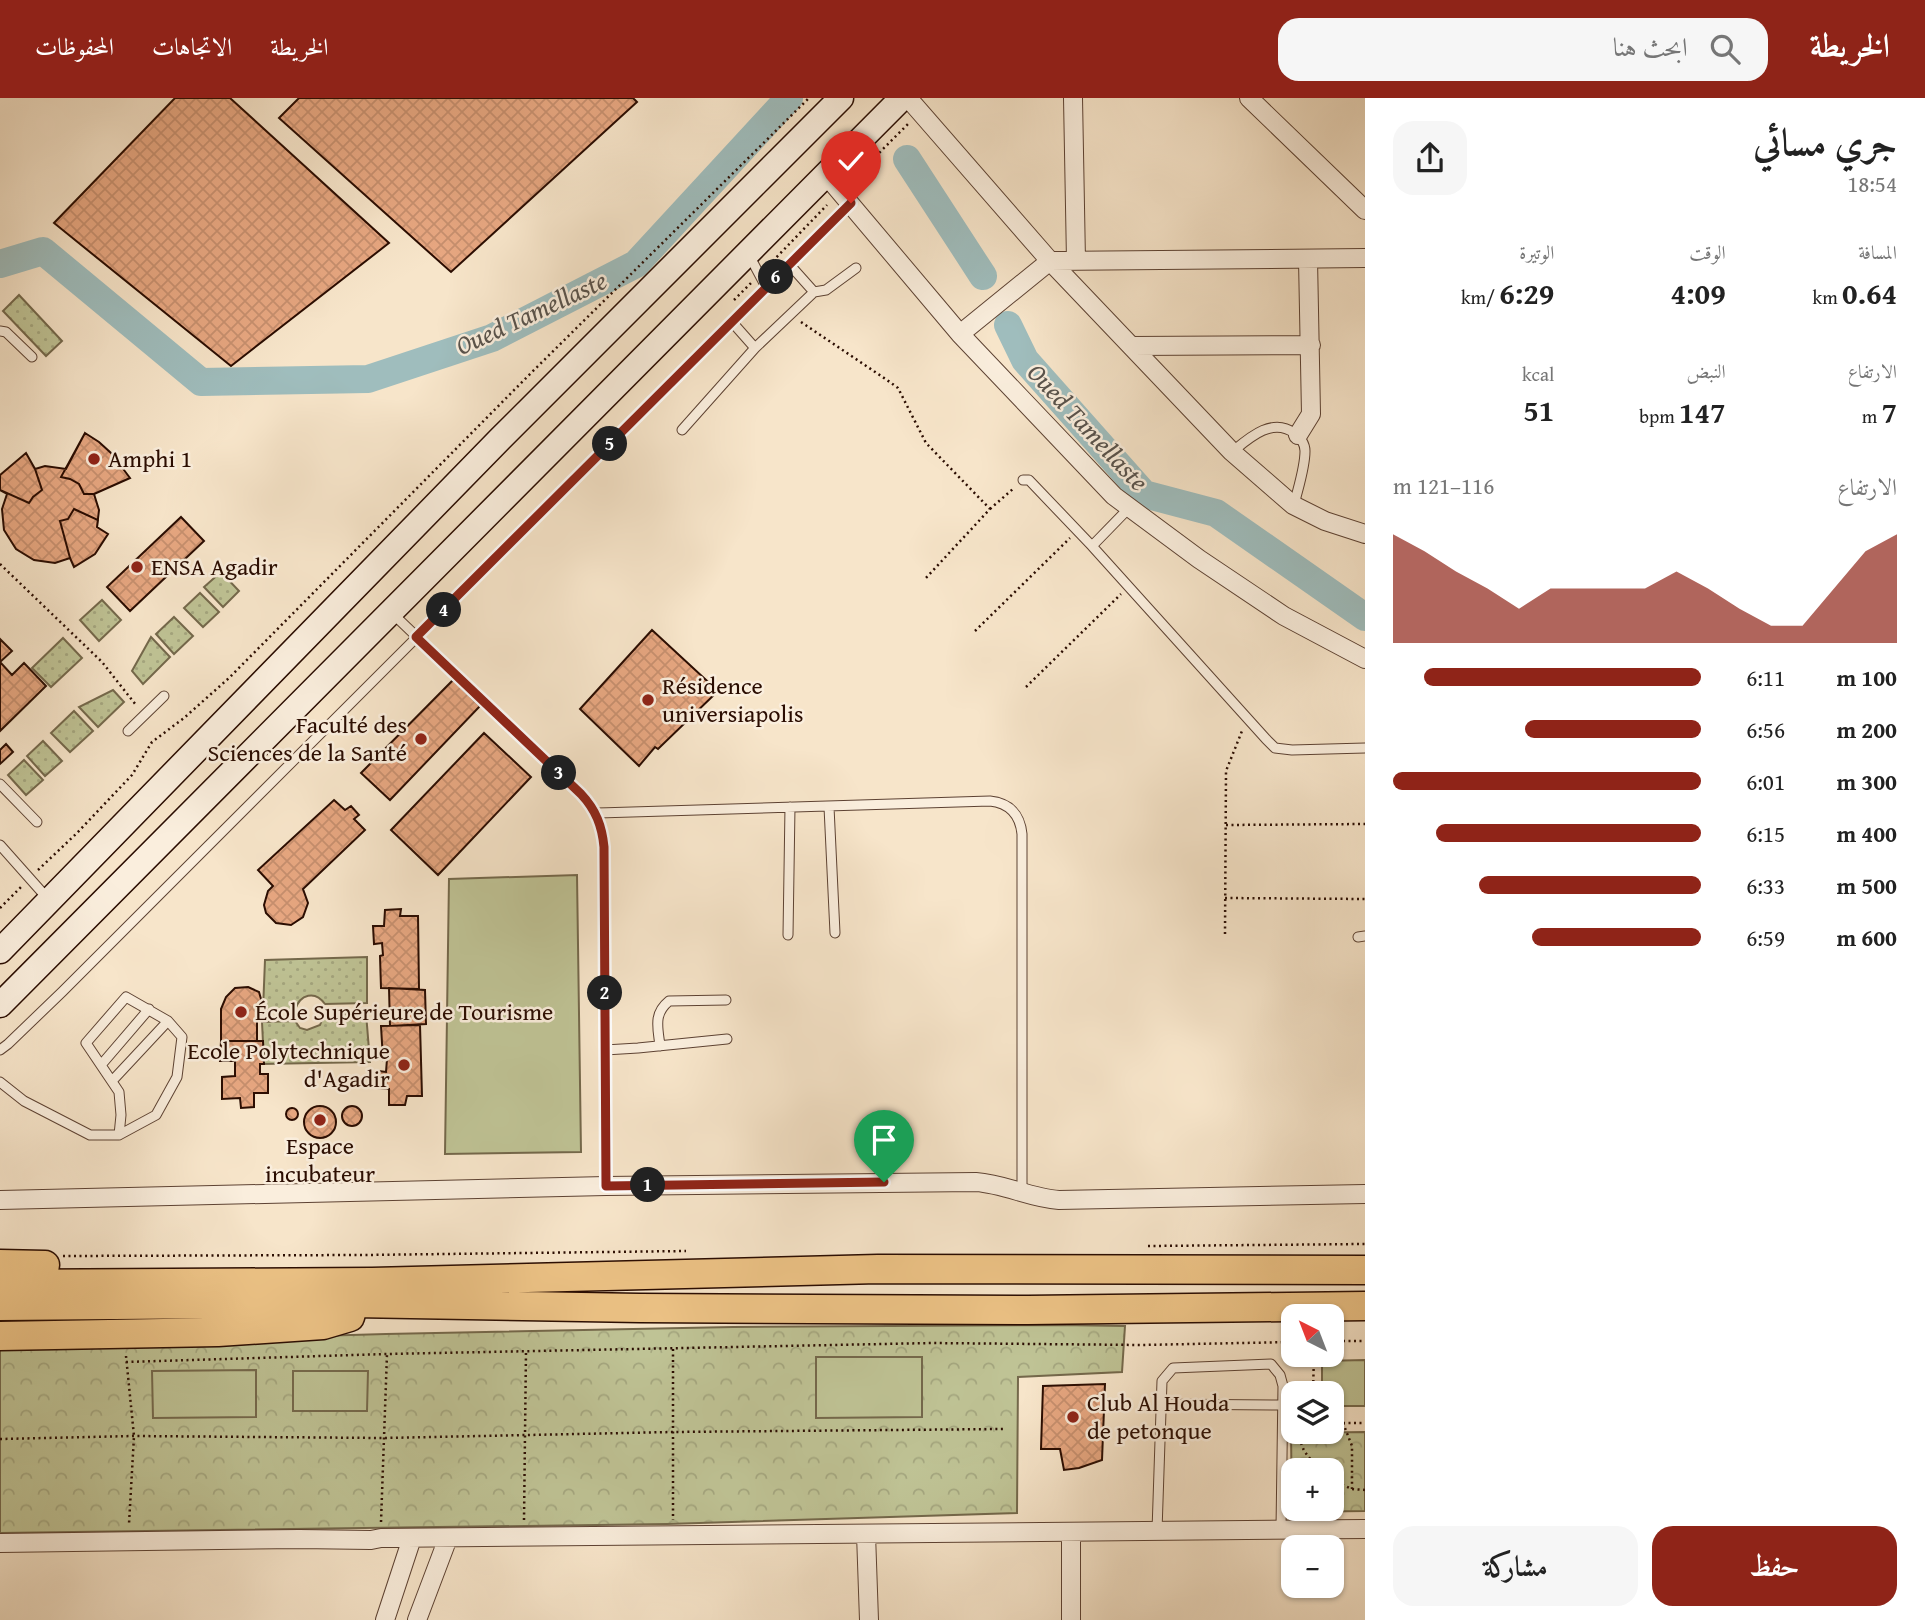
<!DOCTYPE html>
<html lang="ar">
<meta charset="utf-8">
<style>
body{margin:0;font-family:"Gentium Book Plus",Amiri,serif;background:#f6f6f6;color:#222;direction:rtl;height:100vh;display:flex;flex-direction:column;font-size:26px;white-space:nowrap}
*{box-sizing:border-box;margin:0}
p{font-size:23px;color:#767676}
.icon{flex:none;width:38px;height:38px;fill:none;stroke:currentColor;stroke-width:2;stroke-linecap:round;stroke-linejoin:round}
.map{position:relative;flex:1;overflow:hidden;direction:ltr}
.details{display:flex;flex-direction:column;background:#fff;width:560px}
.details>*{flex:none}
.needle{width:46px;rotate:318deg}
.tools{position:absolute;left:1281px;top:1206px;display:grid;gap:14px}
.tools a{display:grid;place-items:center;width:63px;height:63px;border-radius:14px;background:#fff;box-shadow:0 2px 5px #0004;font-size:35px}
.pin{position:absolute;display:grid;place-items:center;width:60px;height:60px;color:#fff;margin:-72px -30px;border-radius:50% 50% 50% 0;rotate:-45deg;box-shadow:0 0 7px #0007}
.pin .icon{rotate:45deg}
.km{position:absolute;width:35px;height:35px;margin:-18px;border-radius:50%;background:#222;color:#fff;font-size:19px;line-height:35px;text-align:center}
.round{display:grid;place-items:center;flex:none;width:74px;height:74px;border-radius:21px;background:#f6f6f6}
.summary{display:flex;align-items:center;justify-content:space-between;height:119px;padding:0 28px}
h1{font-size:38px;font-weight:700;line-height:52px}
.figures{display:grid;grid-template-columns:repeat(3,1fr);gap:10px;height:119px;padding:7px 28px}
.figures div{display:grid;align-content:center}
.figures b{font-size:30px;font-weight:700}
.figures small{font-size:19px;font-weight:400}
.figures p{font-size:19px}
.chart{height:196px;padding:14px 28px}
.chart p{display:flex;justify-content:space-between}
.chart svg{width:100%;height:126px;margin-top:7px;fill:#8f2418;opacity:.7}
.cta{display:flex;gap:14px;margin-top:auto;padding:14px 28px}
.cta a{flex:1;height:80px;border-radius:21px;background:#8f2418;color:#fff;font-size:28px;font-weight:700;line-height:80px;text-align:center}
.cta a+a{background:#f6f6f6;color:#222}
ul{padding:0 28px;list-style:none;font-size:23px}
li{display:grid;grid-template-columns:112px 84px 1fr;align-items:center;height:52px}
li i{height:18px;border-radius:9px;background:#8f2418}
header{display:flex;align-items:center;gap:42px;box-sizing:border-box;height:98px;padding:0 35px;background:#8f2418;color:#fff}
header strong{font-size:33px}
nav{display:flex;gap:38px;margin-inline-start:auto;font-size:24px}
.search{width:490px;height:63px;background:#f6f6f6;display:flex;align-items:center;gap:18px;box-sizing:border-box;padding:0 24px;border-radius:21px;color:#767676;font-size:26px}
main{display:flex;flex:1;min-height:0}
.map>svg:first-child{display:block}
.forest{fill:url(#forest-crowns);stroke:#74684b;stroke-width:2;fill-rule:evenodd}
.garden{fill:url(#garden-dots);stroke:#74684b;stroke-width:2}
.pitch{fill:#bfc395;stroke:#74684b;stroke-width:2}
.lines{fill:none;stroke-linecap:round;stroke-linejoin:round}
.river{stroke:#9fbdbd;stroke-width:28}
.building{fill:url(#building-cross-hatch);stroke:#2a0c01;stroke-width:2}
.service-casing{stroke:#5d4233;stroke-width:11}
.minor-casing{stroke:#5d4233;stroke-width:20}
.secondary-casing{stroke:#2a0c01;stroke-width:27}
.trunk-casing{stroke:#2a0c01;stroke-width:31}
.path{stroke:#2a0c01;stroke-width:2.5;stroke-dasharray:2 3.5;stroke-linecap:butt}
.service{stroke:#faeedd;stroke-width:9}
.minor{stroke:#faeedd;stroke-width:18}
.secondary{stroke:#faeedd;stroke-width:24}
.trunk{stroke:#ecc285;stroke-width:28}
.route-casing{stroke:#fff;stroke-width:14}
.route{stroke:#8f2418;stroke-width:9}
.poi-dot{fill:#8f2418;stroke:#faeedd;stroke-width:2.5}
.labels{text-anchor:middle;stroke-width:5;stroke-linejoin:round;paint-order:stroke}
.poi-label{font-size:24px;fill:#2a0c01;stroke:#faeedd;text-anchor:start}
.water-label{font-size:26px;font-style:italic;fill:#59534c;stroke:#faeedd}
</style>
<header>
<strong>الخريطة</strong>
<div class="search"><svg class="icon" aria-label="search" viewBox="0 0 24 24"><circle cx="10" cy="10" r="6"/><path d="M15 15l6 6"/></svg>ابحث هنا</div>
<nav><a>الخريطة</a><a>الاتجاهات</a><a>المحفوظات</a></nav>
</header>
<main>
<section class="details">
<div class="summary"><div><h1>جري مسائي</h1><p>18:54</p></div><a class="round"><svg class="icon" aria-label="share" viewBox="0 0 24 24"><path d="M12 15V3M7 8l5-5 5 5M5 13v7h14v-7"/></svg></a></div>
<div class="figures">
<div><p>المسافة</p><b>0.64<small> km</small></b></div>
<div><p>الوقت</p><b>4:09</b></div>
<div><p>الوتيرة</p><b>6:29<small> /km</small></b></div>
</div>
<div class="figures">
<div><p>الارتفاع</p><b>7<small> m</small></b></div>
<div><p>النبض</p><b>147<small> bpm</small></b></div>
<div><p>kcal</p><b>51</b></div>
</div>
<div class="chart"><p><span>الارتفاع</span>116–121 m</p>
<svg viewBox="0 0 160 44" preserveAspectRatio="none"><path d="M0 44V6L10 12L20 19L30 25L40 32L50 25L60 25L70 25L80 25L90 19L100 25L110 32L120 38L130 38L140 25L150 12L160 6V44z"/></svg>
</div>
<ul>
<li><b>100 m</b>6:11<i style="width:90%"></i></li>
<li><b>200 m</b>6:56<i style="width:57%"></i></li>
<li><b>300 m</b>6:01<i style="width:100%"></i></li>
<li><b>400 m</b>6:15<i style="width:86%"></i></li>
<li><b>500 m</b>6:33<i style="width:72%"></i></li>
<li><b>600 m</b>6:59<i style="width:55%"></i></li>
</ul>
<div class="cta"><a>حفظ</a><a>مشاركة</a></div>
</section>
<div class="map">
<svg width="1365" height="1522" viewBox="0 0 1365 1522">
<defs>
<pattern id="forest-crowns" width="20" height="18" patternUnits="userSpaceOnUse" patternTransform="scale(1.75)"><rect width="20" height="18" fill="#bfc395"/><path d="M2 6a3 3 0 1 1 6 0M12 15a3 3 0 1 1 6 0" fill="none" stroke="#a4a67f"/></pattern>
<pattern id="garden-dots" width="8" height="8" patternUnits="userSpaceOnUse" patternTransform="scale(1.75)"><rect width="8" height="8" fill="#bfc395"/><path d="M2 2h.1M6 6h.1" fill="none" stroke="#a4a67f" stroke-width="1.8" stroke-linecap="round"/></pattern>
<pattern id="building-cross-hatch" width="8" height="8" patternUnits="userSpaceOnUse" patternTransform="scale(1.75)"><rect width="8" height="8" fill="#e7a781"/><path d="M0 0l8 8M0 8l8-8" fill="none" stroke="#c68f6e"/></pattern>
</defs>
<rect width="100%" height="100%" fill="#f7e5ca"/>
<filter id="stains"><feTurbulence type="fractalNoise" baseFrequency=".00286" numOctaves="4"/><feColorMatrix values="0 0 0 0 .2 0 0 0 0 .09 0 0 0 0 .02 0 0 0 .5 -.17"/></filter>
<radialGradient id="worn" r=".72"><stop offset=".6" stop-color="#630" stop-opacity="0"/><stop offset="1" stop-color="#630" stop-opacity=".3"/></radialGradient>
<path class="forest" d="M 1060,1227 L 1125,1228 L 1122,1274 L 1018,1279 L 1017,1415 L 667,1426 L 0,1435 L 0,1247 L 386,1236 L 733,1229 Z
M 1365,1334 L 1365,1413 L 1292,1414 L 1291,1335 ZM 1293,1372 L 1332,1372 L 1332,1410 L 1293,1410 Z"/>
<path class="garden" d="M 19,197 L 62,243 L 46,258 L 3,213 Z
M 221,474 L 239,493 L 223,509 L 204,489 Z
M 200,495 L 219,514 L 203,529 L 184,510 Z
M 102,502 L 121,522 L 99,543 L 80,522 Z
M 174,519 L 193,538 L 174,556 L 156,536 Z
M 151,539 L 170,559 L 143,586 L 132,573 Z
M 63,540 L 82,560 L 51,589 L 32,570 Z
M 113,592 L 124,604 L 98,629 L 79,609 Z
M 74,613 L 93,633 L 70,654 L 51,635 Z
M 43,643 L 62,663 L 45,678 L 27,658 Z
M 24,662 L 43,682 L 26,697 L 8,677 Z
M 367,859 L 367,905 L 325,906 C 315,892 300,896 295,912 L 263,912 L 265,862 Z
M 366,915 L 370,964 L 261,966 L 264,965 L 262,924 L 295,923 L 300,930 L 307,932 L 320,927 L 324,917 Z"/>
<path class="pitch" d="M 577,777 L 581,1054 L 445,1056 L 449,781 Z
M 816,1259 L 922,1259 L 922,1319 L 816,1320 Z
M 1365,1262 L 1365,1308 L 1332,1308 L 1332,1295 L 1322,1295 L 1322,1263 Z
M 256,1272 L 256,1319 L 153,1320 L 152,1273 Z
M 293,1273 L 368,1273 L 367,1313 L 293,1313 Z"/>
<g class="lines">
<path class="river" d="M 907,61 L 983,178
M 0,166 L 43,153 L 201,284 L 368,281 L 492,240 L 636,166 L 789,0
M 1008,227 L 1025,262 L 1144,396 L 1216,415 L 1365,519"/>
</g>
<path class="building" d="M 175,0 L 230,0 L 389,145 L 231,268 L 54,125 Z
M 299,0 L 633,0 L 637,4 L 451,174 L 279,20 Z
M 85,335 L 99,344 L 111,355 L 130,380 L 94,396 L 99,412 L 97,429 L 108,436 L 95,456 L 74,469 L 70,460 L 55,465 L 34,462 L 16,451 L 4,432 L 2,411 L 7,396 L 0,392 L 0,377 L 26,355 L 35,371 L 45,368 L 66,371 Z
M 85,335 L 99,344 L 111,355 L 130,380 L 94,396 L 84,396 L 79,386 L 70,381 L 61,379 Z
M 26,355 L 35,371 L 42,392 L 33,399 L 29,405 L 0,392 L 0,377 Z
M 74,411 L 98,422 L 97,429 L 108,436 L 95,456 L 74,469 L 70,460 L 60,423 L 68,421 Z
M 181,419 L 204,443 L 130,513 L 107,489 Z
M 652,532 L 718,593 L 658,651 L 655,649 L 639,668 L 580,611 Z
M 0,541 L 12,553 L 0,564 L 12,577 L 24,565 L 46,588 L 0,633 Z
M 453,582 L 480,608 L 390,702 L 361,675 Z
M 484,635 L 531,679 L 438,777 L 391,732 Z
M 6,646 L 13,654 L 0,666 L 0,652 Z
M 334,702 L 345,712 L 351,708 L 359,717 L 354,721 L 365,732 L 303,791 L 308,805 L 303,819 L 291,827 L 276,825 L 266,815 L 264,807 L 268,793 L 273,788 L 258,772 Z
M 401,811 L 400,818 L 418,818 L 419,891 L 381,890 L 380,858 L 383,857 L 382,845 L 374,846 L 373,828 L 384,828 L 385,812 Z
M 248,889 L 259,894 L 263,908 L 257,923 L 257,943 L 221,943 L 221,911 L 226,899 L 235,890 Z
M 389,890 L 425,892 L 426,926 L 390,928 Z
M 420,927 L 422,998 L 407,998 L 405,1007 L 389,1007 L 389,991 L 378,990 L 378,973 L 386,974 L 387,961 L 383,962 L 381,928 Z
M 221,943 L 263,943 L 264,966 L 260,966 L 260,976 L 268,976 L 268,995 L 254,995 L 254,1009 L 241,1010 L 240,1000 L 222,1001 L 222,979 L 235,978 L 235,963 L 220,963 Z
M304 1024a16 16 0 1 1 32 0a16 16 0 1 1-32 0Z
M342 1018a10 10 0 1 1 20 0a10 10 0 1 1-20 0Z
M286 1016a6 6 0 1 1 12 0a6 6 0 1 1-12 0Z
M 1105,1286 L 1102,1362 L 1079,1370 L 1064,1372 L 1060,1351 L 1041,1351 L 1043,1288 Z"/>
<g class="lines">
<defs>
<path id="service" d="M 749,157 L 766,189
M 789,166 L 814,194
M 732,224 L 755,250 L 814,194 L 826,192 L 856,170
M 0,233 L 6,234 L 32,259
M 682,332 L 755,250
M 1232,354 C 1249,340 1272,319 1294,335 C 1300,338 1305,346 1305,353 C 1305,370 1298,390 1294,407
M 1023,382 L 1029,382 L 1092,448
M 1129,410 L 1092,448 L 1266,641 L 1275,650 L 1292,652 L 1365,650
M 392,515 L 581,696 C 596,712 602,728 604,749 L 606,1088
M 128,633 L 164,598
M 0,686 L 37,724
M 829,709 L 835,835
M 596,715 C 727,711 858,708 990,703 C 1009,705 1020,716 1022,736 L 1022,1094
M 0,747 L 48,801
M 788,837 L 790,709
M 1358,839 L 1365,838
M 660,948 C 658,930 653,916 669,903 L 726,902
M 0,952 L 8,946 L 62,894 L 851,105
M 605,952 L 638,950 L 727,941
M 101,967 L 149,911
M 112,983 L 168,923
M 0,984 L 24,1003 L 90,1037 L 119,1037 L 156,1017 L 177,979 L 182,939 L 168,923 L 126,899 L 86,945 L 119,994 L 121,1017 L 119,1037
M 1160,1306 L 1284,1307
M 1157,1433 L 1162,1283 L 1173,1270 L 1271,1266 L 1280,1277 L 1283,1288 L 1281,1431"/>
<path id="minor" d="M 908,0 L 1050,163 L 1232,354 L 1293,407 L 1325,423 L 1365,436
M 1073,0 L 1076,163
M 1249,0 L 1365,112
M 825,76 L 960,236 L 1114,398 L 1199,461 L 1284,518 L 1365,561
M 960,236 L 1050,163 L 1365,160
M 1131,248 L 1311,247
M 1298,337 L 1311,316 L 1308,161
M 0,1102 L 606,1088 L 976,1084 C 1005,1086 1030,1100 1059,1102 L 1365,1096
M 1071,1434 L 1071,1522
M 866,1436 L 869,1522
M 0,1445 L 299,1441 L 371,1442 L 381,1440 L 1365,1431
M 385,1522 L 412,1440
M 417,1522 L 448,1440"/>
<path id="secondary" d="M 0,853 L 500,341 L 841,0
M 0,907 L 902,0"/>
<path id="trunk" d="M 0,1166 L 45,1167
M 0,1186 L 372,1184 L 878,1171 L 1365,1172
M 0,1208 L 354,1205 L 640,1210 L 1028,1212 L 1365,1208
M 0,1238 L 218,1234 L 323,1227 L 350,1219 L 354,1205"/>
</defs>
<use href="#service" class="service-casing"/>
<use href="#minor" class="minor-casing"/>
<use href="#secondary" class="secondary-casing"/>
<use href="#trunk" class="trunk-casing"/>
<path class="path" d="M 852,82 L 909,25
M 769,167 L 827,107
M 734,202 L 752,184
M 801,224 L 887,282 L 898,290 L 926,345 L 990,411 L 925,481
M 990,411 L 1014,390
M 0,466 L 102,564 L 136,607
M 975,533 L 1070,440
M 1026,589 L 1121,496
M 1226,727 L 1365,726
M 38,772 L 77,735 L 132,677 L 152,644 L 184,620 L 229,580 L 531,275 L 809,0
M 1225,800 L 1365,801
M 0,810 L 21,789
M 1225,836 L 1226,673 L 1242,633
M 1148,1148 L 1365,1146
M 63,1158 L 363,1157 L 686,1153
M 1332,1243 L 1365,1243
M 673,1251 L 673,1422
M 126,1258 L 134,1338 L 129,1426
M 126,1264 L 387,1256 L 932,1245 L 1141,1247 L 1293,1244
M 1313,1295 L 1314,1256
M 1332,1325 L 1365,1325
M 1343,1325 L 1352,1348 L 1352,1391
M 1301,1334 C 1298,1351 1310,1361 1322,1372
M 0,1341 L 134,1338 L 384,1340 L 672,1334 L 1003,1331
M 1332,1382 L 1352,1391 L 1365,1392
M 524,1422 L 526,1253
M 381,1424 L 387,1256"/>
<use href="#service" class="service"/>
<use href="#minor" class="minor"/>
<use href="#secondary" class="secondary"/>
<use href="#trunk" class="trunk"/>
</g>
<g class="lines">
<defs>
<path id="route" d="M 851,105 L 416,539 L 581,696 C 596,712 602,728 604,749 L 606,1088 L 884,1084"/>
</defs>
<use href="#route" class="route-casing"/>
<use href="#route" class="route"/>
</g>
<g class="poi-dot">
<circle cx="94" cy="361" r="7"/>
<circle cx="137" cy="469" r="7"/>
<circle cx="648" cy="602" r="7"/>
<circle cx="421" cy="641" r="7"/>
<circle cx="241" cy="914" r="7"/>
<circle cx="404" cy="967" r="7"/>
<circle cx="320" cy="1022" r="7"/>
<circle cx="1073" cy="1319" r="7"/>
</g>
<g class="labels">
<g class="poi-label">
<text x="108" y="369">Amphi 1</text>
<text x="151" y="477">ENSA Agadir</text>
<text x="662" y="596">Résidence<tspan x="662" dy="28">universiapolis</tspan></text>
<text x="407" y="635" text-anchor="end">Faculté des<tspan x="407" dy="28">Sciences de la Santé</tspan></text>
<text x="255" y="922">École Supérieure de Tourisme</text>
<text x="390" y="961" text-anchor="end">Ecole Polytechnique<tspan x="390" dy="28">d'Agadir</tspan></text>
<text x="320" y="1056" text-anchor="middle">Espace<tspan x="320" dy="28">incubateur</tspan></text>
<text x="1087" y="1313">Club Al Houda<tspan x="1087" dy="28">de petonque</tspan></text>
</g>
<g class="water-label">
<text transform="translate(531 215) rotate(-25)" y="9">Oued Tamellaste</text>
<text transform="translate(1088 329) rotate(47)" y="9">Oued Tamellaste</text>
</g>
</g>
<rect width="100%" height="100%" filter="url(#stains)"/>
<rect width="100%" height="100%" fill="url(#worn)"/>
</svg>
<div class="tools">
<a><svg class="needle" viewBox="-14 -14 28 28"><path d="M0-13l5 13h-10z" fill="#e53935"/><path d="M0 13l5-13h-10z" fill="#767676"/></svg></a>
<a><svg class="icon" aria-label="layers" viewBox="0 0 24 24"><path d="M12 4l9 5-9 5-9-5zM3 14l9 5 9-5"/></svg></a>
<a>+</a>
<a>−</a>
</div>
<div class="pin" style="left:884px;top:1084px;background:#1e9e55"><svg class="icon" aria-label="arrive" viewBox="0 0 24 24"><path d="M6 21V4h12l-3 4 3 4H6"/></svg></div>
<div class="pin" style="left:851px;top:105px;background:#d93025"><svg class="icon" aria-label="check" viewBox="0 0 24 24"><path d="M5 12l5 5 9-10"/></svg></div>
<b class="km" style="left:648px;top:1087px">1</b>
<b class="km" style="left:605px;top:895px">2</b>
<b class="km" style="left:559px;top:675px">3</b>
<b class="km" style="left:444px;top:512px">4</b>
<b class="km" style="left:610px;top:346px">5</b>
<b class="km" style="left:776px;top:179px">6</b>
</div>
</main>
